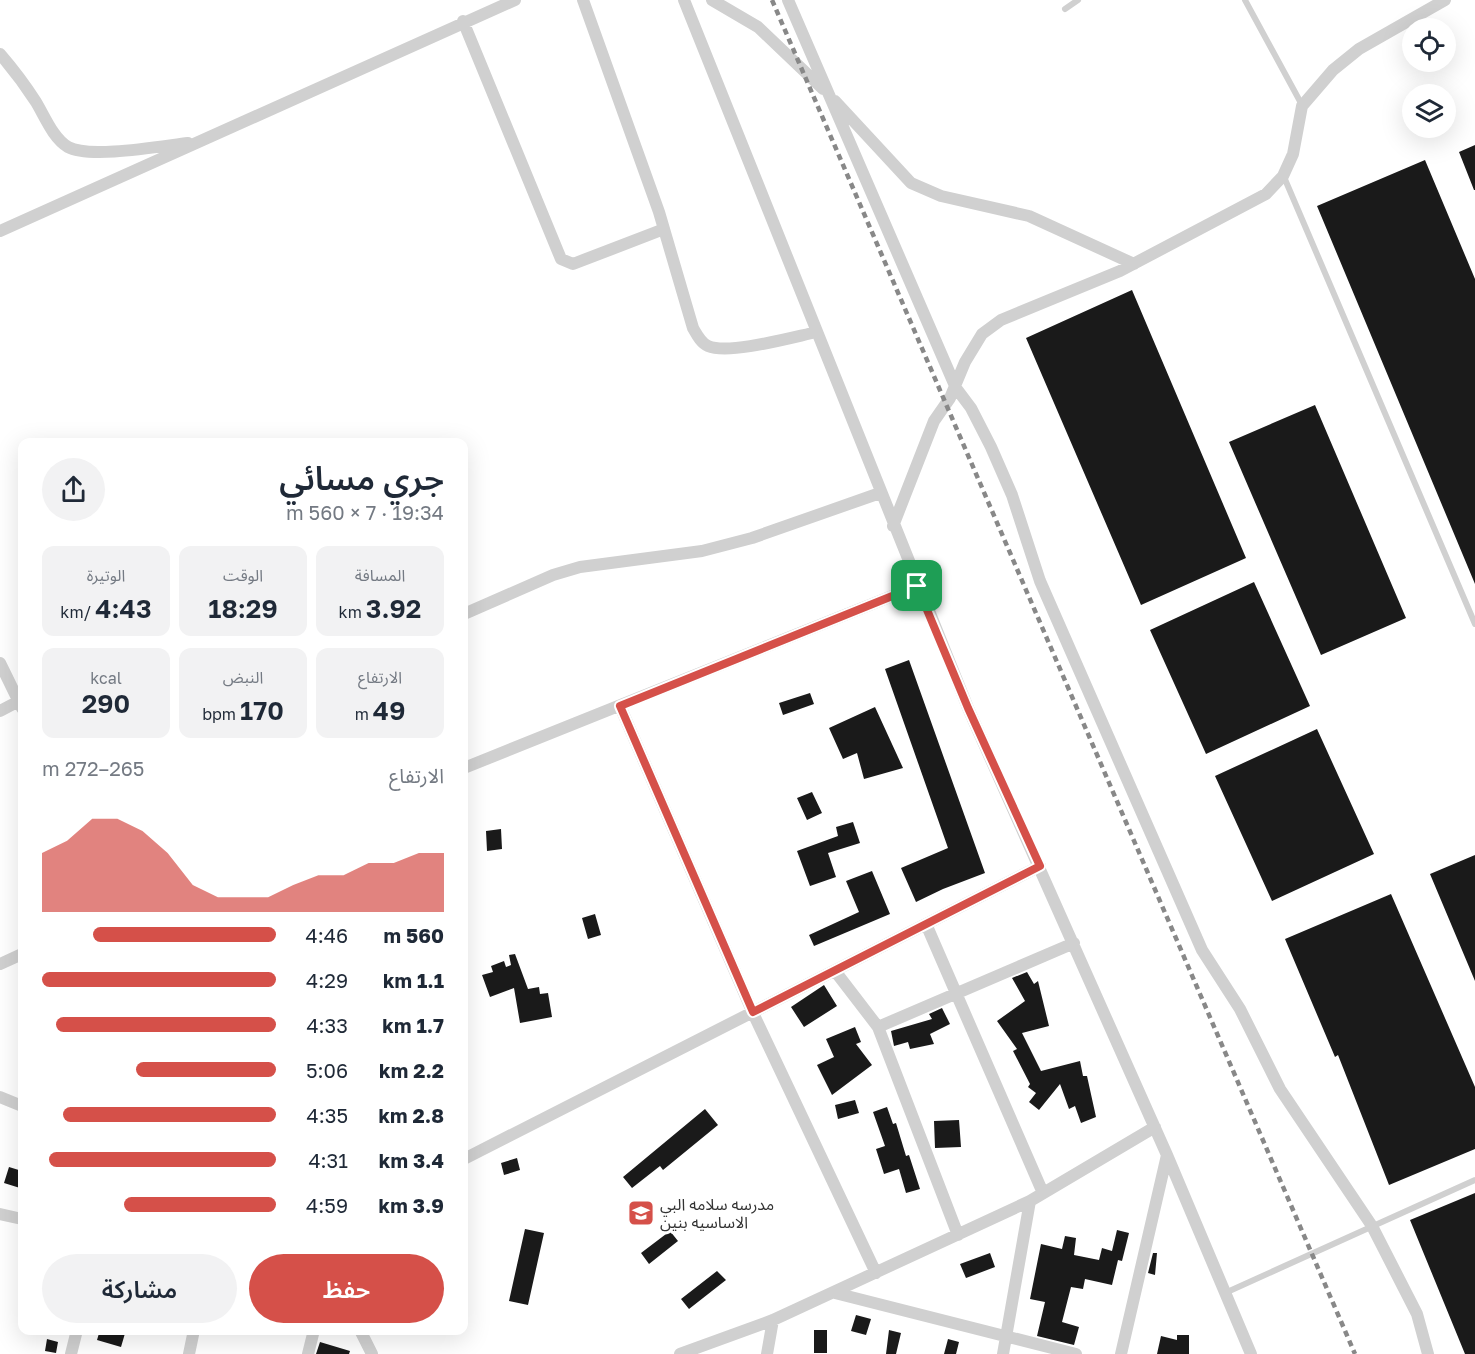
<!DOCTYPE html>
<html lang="ar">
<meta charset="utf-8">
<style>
body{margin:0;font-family:"Golos Text","Noto Sans Arabic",sans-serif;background:#f2f2f3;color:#1f2937;direction:rtl;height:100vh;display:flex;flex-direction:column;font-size:22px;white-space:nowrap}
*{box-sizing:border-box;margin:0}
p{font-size:20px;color:#747a83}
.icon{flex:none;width:33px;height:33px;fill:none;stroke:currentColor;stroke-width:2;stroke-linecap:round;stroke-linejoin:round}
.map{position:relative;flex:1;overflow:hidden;direction:ltr}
.panel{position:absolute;left:18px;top:438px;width:450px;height:897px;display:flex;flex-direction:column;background:#fff;border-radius:12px;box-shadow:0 6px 24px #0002;direction:rtl}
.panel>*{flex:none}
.tools{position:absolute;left:1402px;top:18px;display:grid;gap:12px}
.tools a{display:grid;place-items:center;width:54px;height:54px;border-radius:50%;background:#fff;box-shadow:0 6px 24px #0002;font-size:30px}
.pin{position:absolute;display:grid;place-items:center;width:51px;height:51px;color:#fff;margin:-26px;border-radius:12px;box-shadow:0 3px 9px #0006}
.round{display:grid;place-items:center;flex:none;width:63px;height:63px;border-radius:32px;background:#f2f2f3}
.headline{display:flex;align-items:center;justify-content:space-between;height:102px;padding:0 24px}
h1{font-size:33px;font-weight:600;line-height:45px}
.stats{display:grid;grid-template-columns:repeat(3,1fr);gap:9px;height:102px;padding:6px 24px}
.stats div{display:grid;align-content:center;border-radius:12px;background:#f2f2f3;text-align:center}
.stats b{font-size:26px;font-weight:600}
.stats small{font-size:16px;font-weight:400}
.stats p{font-size:16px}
.chart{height:168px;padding:12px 24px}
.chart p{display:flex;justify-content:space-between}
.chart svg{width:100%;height:108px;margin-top:6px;fill:#d55049;opacity:.7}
.button{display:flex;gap:12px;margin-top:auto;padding:12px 24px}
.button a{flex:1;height:69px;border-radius:36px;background:#d55049;color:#fff;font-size:24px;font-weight:600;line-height:69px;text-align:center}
.button a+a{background:#f2f2f3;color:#1f2937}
ul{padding:0 24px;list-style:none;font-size:20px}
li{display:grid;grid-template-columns:96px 72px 1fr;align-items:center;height:45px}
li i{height:15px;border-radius:8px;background:#d55049}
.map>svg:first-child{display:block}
.building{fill:#1a1a1a}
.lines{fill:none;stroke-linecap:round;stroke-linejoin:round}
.service{stroke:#d0d0d0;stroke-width:6}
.minor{stroke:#d0d0d0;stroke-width:12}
.rail{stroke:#888;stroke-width:4.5;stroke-dasharray:6 4.5;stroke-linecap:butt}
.route-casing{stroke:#fff;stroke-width:12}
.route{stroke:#d55049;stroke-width:8}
.labels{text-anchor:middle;stroke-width:6;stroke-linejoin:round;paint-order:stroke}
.poi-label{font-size:16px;fill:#333;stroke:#fff;text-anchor:start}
</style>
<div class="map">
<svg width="1475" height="1354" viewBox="0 0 1475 1354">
<rect width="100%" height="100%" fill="#fff"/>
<path class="building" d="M 1475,145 L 1475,190 L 1474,190 L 1459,152 Z
M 1425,160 L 1475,279 L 1475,584 L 1317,206 Z
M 1132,290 L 1246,558 L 1141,605 L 1026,338 Z
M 1315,405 L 1406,618 L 1321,655 L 1229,442 Z
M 1254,582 L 1310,706 L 1206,754 L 1150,630 Z
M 909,660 L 985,873 L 943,889 L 916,902 L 901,868 L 948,848 L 885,669 Z
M 810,693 L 814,704 L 783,715 L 779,703 Z
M 875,707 L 903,768 L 864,779 L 857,753 L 843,759 L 829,728 Z
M 1317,729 L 1374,854 L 1272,901 L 1215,776 Z
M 812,792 L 822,813 L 807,820 L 797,798 Z
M 853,822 L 860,843 L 828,853 L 836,877 L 810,886 L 797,851 L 838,836 L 836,827 Z
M 501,829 L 502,849 L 487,851 L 486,831 Z
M 1475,855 L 1475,981 L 1430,874 Z
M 872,871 L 890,914 L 814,946 L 809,935 L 859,912 L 846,881 Z
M 1391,894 L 1475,1087 L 1475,1149 L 1389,1185 L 1338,1055 L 1335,1057 L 1285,939 Z
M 595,914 L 601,935 L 588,939 L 582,918 Z
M 515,954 L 528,989 L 539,987 L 540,994 L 548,993 L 552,1017 L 520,1023 L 514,988 L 490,997 L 482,975 L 493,972 L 491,966 L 504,961 L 506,967 L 511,965 L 509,955 Z
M 1027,972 L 1034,984 L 1038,981 L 1049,1026 L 1022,1033 L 1041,1071 L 1080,1061 L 1083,1076 L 1087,1076 L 1096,1117 L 1081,1123 L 1075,1106 L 1069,1109 L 1060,1084 L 1039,1110 L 1029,1102 L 1036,1093 L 1028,1087 L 1030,1084 L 1013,1051 L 1017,1049 L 997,1021 L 1025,1001 L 1012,978 Z
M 824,985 L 837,1006 L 804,1027 L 791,1007 Z
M 942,1008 L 950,1024 L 930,1034 L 934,1044 L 910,1049 L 908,1042 L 894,1046 L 891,1031 L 932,1019 L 929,1014 Z
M 855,1027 L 861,1042 L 856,1044 L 872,1065 L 832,1095 L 817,1065 L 834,1057 L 826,1039 Z
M 855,1100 L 859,1113 L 838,1119 L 835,1105 Z
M 887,1107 L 893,1124 L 896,1123 L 906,1156 L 909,1155 L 920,1189 L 906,1193 L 899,1169 L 884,1174 L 876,1149 L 885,1146 L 873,1112 Z
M 705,1109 L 718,1125 L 663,1170 L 660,1166 L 632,1188 L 623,1177 Z
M 959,1120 L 961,1147 L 935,1148 L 934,1121 Z
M 517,1158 L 520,1170 L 504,1175 L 501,1163 Z
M 9,1167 L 22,1171 L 20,1188 L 4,1183 Z
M 1475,1193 L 1475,1354 L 1465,1354 L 1410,1220 Z
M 525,1229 L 544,1233 L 528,1305 L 509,1301 Z
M 1117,1230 L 1129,1233 L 1122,1261 L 1118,1260 L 1112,1285 L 1085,1279 L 1083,1289 L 1071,1287 L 1062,1322 L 1079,1327 L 1074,1345 L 1037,1336 L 1045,1302 L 1030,1299 L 1041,1244 L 1062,1249 L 1065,1236 L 1076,1238 L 1074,1255 L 1099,1260 L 1102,1248 L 1112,1251 Z
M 670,1231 L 678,1241 L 649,1264 L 641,1253 Z
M 990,1253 L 995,1267 L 966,1278 L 960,1264 Z
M 1153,1253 L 1157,1253 L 1155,1275 L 1148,1273 Z
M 717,1271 L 726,1280 L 689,1309 L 681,1299 Z
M 856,1315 L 871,1319 L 866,1335 L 851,1331 Z
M 100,1330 L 126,1330 L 121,1347 L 97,1340 Z
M 814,1330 L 827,1330 L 827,1353 L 814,1353 Z
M 889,1330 L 901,1333 L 896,1354 L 886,1354 Z
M 1177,1335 L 1189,1335 L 1189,1354 L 1157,1354 L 1161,1336 L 1177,1340 Z
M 47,1339 L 58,1342 L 56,1353 L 45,1351 Z
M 948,1339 L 959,1342 L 956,1354 L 944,1354 Z
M 320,1342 L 350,1351 L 349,1354 L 316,1354 Z"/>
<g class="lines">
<path class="service" d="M 1245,0 L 1302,105
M 1065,9 L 1078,0
M 1284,177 L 1475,624
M 1225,1293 L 1475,1180"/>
<path class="minor" d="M 583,0 L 659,212 L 693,328 C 697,335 701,343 708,346 C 729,355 793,337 817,332
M 684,0 L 968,708 L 1167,1155 L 1251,1354
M 712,0 L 758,27 L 823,89
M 788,0 L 956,388 L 971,408 L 991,447 L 1012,495 L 1040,581 L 1202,950 L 1240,1009 L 1280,1089 L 1372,1226 L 1417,1314 L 1428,1354
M 463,21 L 561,259 L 573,264 L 664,229
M 0,54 C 13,69 25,85 36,102 C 45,117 53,138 68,147 C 89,159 162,146 188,143
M 835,101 L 911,183 L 941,196 L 1029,216 L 1134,264
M 0,231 L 515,0
M 893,526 L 934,421 L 950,398 L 965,362 L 982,334 L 1001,320 L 1120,271 L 1266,194 L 1283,176 L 1293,154 L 1302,106 L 1333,70 L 1359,49 L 1445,0
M 464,614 L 553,575 L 580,567 L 702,551 L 752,538 L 880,493
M 0,663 L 22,708
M 620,706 L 753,1013 L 876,1273
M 0,711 L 19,701
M 464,768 L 917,586
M 926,924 L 1043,1193
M 0,964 L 22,954
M 835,971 L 878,1027 L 958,1235
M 878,1027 L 1074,943
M 0,1097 L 22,1106
M 464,1159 L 1040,866
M 0,1214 L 22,1219
M 835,1293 L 1076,1354
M 360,1330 L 372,1354
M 71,1354 L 77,1330
M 189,1354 L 194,1330
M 308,1354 L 314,1330
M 680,1354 L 773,1320 L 1030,1201 L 1155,1127
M 767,1354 L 773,1320
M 1003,1354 L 1030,1201
M 1121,1354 L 1167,1155"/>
<path class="rail" d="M 772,0 L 1355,1354"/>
</g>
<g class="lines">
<defs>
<path id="route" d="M 917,586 L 968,708 L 1040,866 L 753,1012 L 620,706 Z"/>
</defs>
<use href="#route" class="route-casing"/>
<use href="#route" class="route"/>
</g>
<defs>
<symbol id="school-square" viewBox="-11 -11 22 22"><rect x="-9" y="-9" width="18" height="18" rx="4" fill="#d55049" stroke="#fff"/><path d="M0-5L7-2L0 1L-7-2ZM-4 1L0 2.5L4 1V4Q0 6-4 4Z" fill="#fff"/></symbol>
</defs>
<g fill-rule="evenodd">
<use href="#school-square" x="626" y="1198" width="30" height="30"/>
</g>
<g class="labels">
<g class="poi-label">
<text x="660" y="1210">مدرسه سلامه البي<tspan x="660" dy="18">الاساسيه بنين</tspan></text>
</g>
</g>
</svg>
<div class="tools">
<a><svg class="icon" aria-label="locate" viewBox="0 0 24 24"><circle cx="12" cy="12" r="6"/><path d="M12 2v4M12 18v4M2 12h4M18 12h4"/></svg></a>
<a><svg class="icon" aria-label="layers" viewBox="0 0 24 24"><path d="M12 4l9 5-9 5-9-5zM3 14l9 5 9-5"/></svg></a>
</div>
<div class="pin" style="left:917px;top:586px;background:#1e9e55"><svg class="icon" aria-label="arrive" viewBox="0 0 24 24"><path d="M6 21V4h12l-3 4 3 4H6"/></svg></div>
<section class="panel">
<div class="headline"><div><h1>جري مسائي</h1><p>19:34 · 7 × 560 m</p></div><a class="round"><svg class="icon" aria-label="share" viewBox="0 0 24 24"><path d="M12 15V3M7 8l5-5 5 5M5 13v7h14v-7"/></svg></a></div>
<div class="stats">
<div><p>المسافة</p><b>3.92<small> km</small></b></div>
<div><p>الوقت</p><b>18:29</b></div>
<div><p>الوتيرة</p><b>4:43<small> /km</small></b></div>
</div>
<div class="stats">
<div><p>الارتفاع</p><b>49<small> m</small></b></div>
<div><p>النبض</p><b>170<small> bpm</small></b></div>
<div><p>kcal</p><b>290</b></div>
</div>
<div class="chart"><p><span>الارتفاع</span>265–272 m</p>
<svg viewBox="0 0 160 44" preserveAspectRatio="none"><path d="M0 44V20L10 15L20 6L30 6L40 11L50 20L60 33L70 38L80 38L90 38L100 33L110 29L120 29L130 24L140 24L150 20L160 20V44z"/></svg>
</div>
<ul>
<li><b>560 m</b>4:46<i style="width:78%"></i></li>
<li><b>1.1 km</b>4:29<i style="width:100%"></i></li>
<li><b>1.7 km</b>4:33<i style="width:94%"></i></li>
<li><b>2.2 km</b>5:06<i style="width:60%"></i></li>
<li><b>2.8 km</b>4:35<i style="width:91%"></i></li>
<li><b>3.4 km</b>4:31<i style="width:97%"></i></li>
<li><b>3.9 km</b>4:59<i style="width:65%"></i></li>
</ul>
<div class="button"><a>حفظ</a><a>مشاركة</a></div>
</section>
</div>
